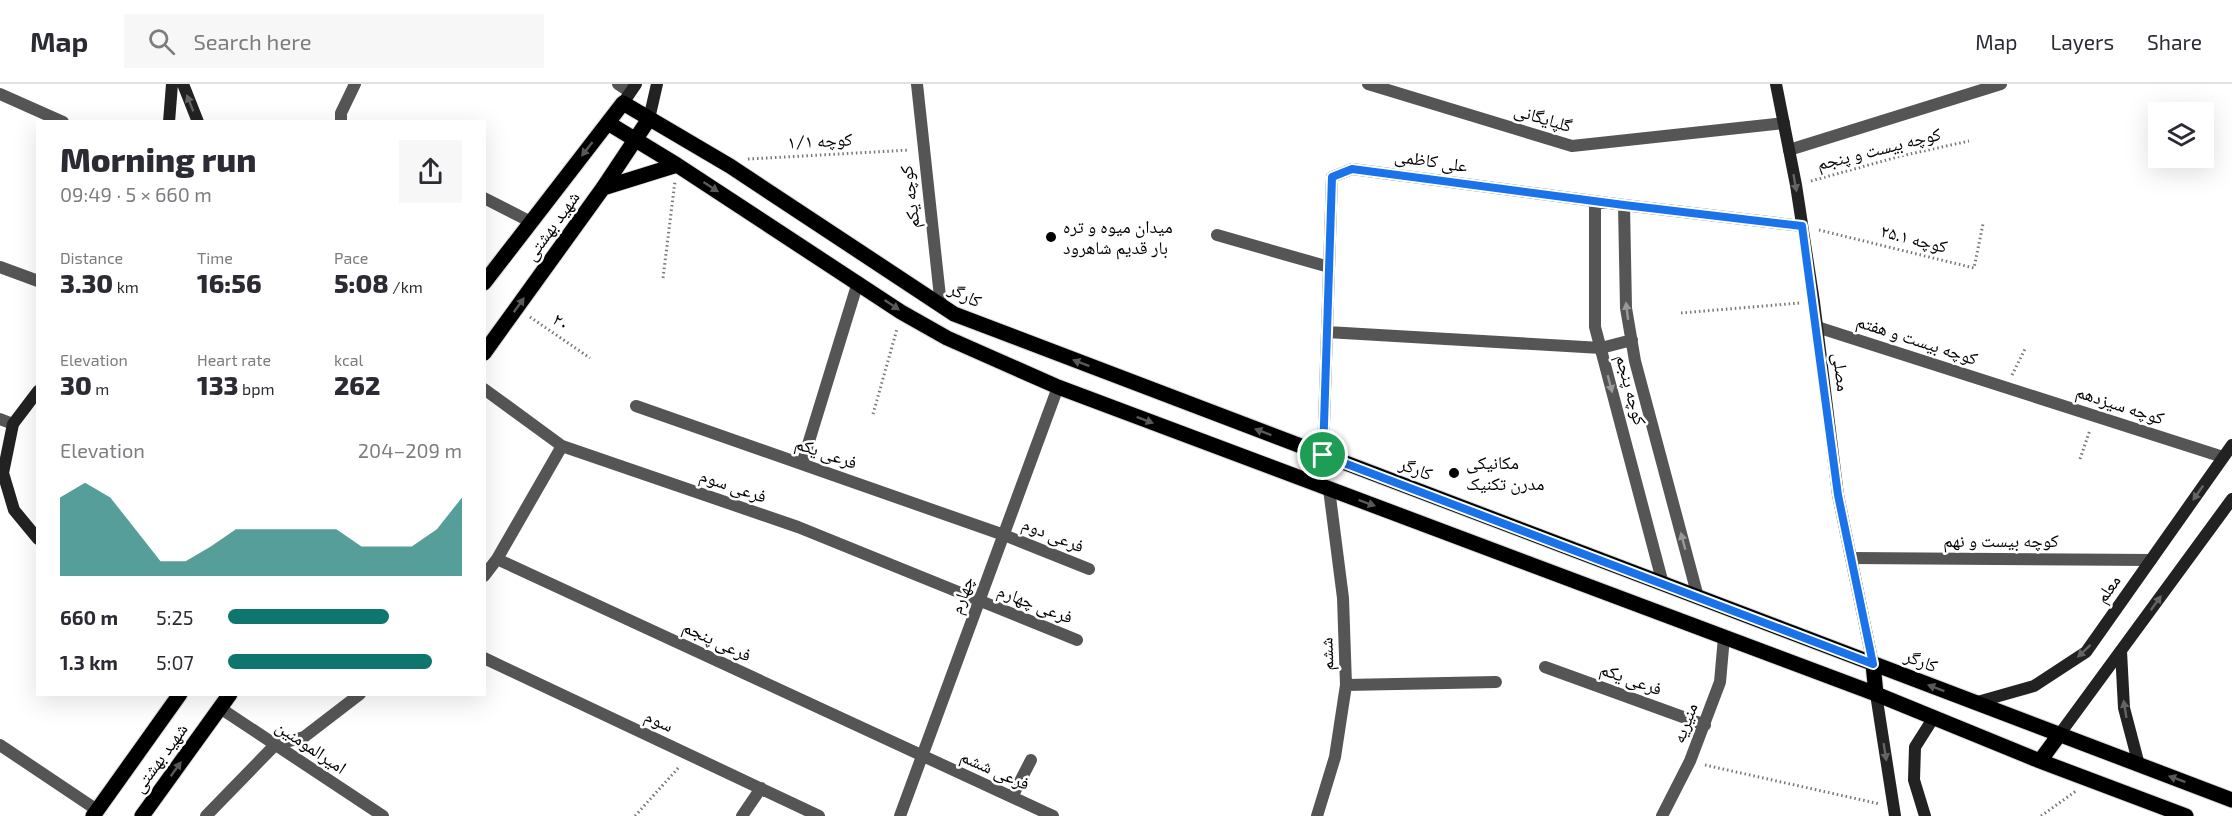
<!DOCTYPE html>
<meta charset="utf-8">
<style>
body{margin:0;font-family:"Exo 2","Noto Naskh Arabic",sans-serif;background:#f7f7f7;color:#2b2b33;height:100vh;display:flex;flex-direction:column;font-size:22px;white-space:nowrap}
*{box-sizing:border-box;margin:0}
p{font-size:20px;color:#7c7c81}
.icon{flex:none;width:33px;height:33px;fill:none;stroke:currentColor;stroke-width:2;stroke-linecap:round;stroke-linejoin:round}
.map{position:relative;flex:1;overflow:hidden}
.sheet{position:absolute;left:36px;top:36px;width:450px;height:576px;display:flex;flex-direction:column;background:#fff;border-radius:0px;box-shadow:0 6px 24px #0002}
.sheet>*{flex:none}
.tools{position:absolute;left:2148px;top:18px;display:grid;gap:12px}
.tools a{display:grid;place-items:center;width:66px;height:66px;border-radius:0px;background:#fff;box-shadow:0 6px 24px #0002;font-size:30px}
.pin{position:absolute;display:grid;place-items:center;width:51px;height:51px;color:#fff;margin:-26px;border:3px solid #fff;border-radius:50%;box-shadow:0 2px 6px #0007}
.round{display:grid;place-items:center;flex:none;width:63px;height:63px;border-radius:0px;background:#f7f7f7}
.summary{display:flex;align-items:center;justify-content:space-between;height:102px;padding:0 24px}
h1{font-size:33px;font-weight:800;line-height:45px}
.metrics{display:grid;grid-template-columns:repeat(3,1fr);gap:9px;height:102px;padding:6px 24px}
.metrics div{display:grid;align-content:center}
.metrics b{font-size:26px;font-weight:800}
.metrics small{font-size:16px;font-weight:400}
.metrics p{font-size:16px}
.chart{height:168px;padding:12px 24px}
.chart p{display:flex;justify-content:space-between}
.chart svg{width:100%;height:108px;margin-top:6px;fill:#0f766e;opacity:.7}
ul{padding:0 24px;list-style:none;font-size:20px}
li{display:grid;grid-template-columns:96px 72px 1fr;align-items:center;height:45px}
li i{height:15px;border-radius:8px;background:#0f766e}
header{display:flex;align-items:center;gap:36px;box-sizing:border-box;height:84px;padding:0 30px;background:#fff;border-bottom:2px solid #e1e1e2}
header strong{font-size:28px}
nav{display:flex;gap:33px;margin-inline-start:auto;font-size:21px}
.search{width:420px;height:54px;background:#f7f7f7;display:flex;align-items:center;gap:15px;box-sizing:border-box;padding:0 21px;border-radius:0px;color:#7c7c81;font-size:22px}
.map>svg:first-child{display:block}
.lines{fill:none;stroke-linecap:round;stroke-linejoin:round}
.primary-casing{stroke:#dbdbdb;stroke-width:17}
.path{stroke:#777;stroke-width:3;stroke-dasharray:1.5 3;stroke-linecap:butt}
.street{stroke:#555;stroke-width:12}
.secondary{stroke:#222;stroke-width:12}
.primary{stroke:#000;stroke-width:15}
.oneway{fill:#646464}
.oneway2{fill:#595959}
.oneway3{fill:#999}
.route-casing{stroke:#fff;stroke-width:12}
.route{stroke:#1a73e8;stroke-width:8}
.poi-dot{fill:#000;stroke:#fff;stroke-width:2}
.labels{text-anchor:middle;stroke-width:5;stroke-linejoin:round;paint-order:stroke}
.street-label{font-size:18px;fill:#000;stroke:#fff}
.poi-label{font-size:18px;fill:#000;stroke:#fff;text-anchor:start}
</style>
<header>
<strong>Map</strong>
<div class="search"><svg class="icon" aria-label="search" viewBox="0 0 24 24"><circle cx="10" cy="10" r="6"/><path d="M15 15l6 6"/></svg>Search here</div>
<nav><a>Map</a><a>Layers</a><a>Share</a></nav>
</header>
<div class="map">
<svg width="2232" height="732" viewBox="0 0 2232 732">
<rect width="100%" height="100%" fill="#fff"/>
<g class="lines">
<defs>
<path id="primary" d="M 608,39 L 677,81 L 901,228 L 947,254 L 1058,303 L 1876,610 L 2040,677 L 2186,732
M 603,104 L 677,81
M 484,199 L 623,19 L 730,82 L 954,230 L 2232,716
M 484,269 L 603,104 L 649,35
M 1873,580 L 1876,610
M 2040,677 L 2059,651
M 93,732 L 180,610
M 142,732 L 230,610"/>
</defs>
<use href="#primary" class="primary-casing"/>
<path class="path" d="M 748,75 L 909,66
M 1811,97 L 1901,72 L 1969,57
M 1819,146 L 1974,184 L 1983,140
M 663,194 L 675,97
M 1681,229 L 1800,219
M 530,233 L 590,274
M 2012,291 L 2025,265
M 873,330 L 897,245
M 2080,375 L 2090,346
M 1705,681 L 1880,720
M 635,732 L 680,682
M 2041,732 L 2076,707"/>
<path class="street" d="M 618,0 L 630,8
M 917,0 L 941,222
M 1368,0 L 1572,62 L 1784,39
M 0,10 L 63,38
M 341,38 L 341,29 L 355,0
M 1789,66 L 2001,0
M 484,114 L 531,138
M 1595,117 L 1595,243 L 1663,500
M 1624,121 L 1626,224 L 1635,277 L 1698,513
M 1217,151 L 1329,183
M 0,183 L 38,197
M 1817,243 L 2223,373
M 1327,248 L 1601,264 L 1632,256
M 484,305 L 562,362 L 798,443 L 1077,556
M 636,322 L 1004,451 L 1089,485
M 0,335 L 13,340
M 1323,371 L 1332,93 L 1352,85 L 1624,121 L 1802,142
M 802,380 L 858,198
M 1851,474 L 2151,476
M 497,475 L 1053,732
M 484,492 L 497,475 L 562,362
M 484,574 L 819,732
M 1545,583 L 1705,641
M 1346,601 L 1496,598
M 220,624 L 383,732
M 0,661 L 97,726
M 1012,713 L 1031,676
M 206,732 L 275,661 L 304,653 L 360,610
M 742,732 L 761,704
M 900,732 L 1058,303
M 1317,732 L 1335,673 L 1346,601 L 1343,514 L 1329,405
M 1662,732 L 1690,677 L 1720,598 L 1724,553"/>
<path class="secondary" d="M 183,0 L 198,38
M 1776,0 L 1796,101 L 1814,218 L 1838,411 L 1873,580
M 623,19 L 636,0
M 649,35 L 657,0
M 169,38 L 172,0
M 38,307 L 13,340 L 3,389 L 14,426 L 38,455
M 2121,567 L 2124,624 L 2139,681
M 1876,610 L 1895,732
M 1974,619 L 2034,602 L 2086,568 L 2232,361
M 2059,651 L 2232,415
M 1925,732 L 1914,696 L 1915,663 L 1934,633"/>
<use href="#primary" class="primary"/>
</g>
<defs><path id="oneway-solid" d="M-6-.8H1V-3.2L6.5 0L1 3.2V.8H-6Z" transform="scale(1.5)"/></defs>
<g class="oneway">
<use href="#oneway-solid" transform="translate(190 19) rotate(-112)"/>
<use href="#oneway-solid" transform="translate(1795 99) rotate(80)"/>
<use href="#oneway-solid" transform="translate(2198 409) rotate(125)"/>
<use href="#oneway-solid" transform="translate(2156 519) rotate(-54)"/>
<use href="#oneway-solid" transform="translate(2084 567) rotate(137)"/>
<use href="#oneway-solid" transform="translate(2125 625) rotate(-99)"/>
<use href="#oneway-solid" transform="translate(1885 668) rotate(81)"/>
</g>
<g class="oneway2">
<use href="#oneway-solid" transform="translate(587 65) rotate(128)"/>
<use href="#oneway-solid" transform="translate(711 103) rotate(33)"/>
<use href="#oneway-solid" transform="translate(519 221) rotate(-54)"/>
<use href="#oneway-solid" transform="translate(892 221) rotate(34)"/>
<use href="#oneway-solid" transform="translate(1081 279) rotate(-159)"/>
<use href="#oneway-solid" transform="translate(1145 336) rotate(21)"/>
<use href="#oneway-solid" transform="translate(1263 348) rotate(-159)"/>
<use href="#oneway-solid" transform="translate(1367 419) rotate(20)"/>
<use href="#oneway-solid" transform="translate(1936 604) rotate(-159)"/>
<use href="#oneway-solid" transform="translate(176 685) rotate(-54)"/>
<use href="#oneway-solid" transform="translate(2177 695) rotate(-160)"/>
</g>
<g class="oneway3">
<use href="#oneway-solid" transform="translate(1627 227) rotate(-97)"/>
<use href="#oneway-solid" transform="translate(1610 300) rotate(75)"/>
<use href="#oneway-solid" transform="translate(1683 457) rotate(-105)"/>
</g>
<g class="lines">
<defs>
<path id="route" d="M 1352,85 L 1624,121 L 1802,142 L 1838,411 L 1873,580 L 1323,371 L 1332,93 Z"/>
</defs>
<use href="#route" class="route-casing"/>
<use href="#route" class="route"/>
</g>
<g class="poi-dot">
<circle cx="1051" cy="153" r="6"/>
<circle cx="1454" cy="389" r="6"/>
</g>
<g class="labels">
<g class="street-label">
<text transform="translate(1543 34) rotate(17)" y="6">گلپایگانی</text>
<text transform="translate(820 57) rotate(-3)" y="6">کوچه ۱/۱</text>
<text transform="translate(1879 65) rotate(-14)" y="6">کوچه بیست و پنجم</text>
<text transform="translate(1431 77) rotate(8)" y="6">علی کاظمی</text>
<text transform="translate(910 113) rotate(-97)" y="6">کوچه یکم</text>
<text transform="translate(552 142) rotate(-54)" y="6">شهید بهشتی</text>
<text transform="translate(1914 155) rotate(14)" y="6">کوچه ۲۵.۱</text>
<text transform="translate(965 211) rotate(27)" y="6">کارگر</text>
<text transform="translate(561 238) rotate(35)" y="6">۲۰</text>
<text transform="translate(1917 256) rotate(18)" y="6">کوچه بیست و هفتم</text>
<text transform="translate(1841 288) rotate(83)" y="6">مصلی</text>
<text transform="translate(1631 306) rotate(75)" y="6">کوچه پنجم</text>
<text transform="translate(2120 321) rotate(18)" y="6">کوچه سیزدهم</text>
<text transform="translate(826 369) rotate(19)" y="6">فرعی یکم</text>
<text transform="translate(1416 385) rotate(21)" y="6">کارگر</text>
<text transform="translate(733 402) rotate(19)" y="6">فرعی سوم</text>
<text transform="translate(1053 451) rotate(22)" y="6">فرعی دوم</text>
<text x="2001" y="463">کوچه بیست و نهم</text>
<text transform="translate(2108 505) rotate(-55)" y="6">معلم</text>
<text transform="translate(962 511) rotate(-70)" y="6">چهارم</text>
<text transform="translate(1035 520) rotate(21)" y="6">فرعی چهارم</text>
<text transform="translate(717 557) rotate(25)" y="6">فرعی پنجم</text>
<text transform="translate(1327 570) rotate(-92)" y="6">ششم</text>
<text transform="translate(1921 577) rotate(21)" y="6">کارگر</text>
<text transform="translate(1631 595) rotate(20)" y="6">فرعی یکم</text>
<text transform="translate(659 637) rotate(25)" y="6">سوم</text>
<text transform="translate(1685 639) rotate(-69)" y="6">منیریه</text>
<text transform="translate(311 663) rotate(34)" y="6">امیرالمومنین</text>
<text transform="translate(160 674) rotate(-54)" y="6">شهید بهشتی</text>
<text transform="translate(995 686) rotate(24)" y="6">فرعی ششم</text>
</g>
<g class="poi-label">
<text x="1063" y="149">میدان میوه و تره<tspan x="1063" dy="21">بار قدیم شاهرود</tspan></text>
<text x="1466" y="385">مکانیکی<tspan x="1466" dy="21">مدرن تکنیک</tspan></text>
</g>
</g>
</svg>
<div class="tools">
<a><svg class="icon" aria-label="layers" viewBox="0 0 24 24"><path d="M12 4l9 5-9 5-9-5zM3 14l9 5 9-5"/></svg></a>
</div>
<div class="pin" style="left:1323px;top:371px;background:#1e9e55"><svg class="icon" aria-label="arrive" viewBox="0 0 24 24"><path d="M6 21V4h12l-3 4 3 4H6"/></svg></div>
<section class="sheet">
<div class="summary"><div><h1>Morning run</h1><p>09:49 · 5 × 660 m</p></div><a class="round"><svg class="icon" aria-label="share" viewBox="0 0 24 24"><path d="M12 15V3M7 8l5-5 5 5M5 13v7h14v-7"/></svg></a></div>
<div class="metrics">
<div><p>Distance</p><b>3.30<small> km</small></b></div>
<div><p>Time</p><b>16:56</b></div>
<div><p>Pace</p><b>5:08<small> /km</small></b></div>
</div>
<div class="metrics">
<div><p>Elevation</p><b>30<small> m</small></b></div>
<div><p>Heart rate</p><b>133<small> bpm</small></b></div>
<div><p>kcal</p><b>262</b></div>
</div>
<div class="chart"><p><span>Elevation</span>204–209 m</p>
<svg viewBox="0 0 160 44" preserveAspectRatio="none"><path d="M0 44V12L10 6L20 12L30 25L40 38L50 38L60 32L70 25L80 25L90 25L100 25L110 25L120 32L130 32L140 32L150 25L160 12V44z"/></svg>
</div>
<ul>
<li><b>660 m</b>5:25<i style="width:69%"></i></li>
<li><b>1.3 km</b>5:07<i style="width:87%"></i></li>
</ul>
</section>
</div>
